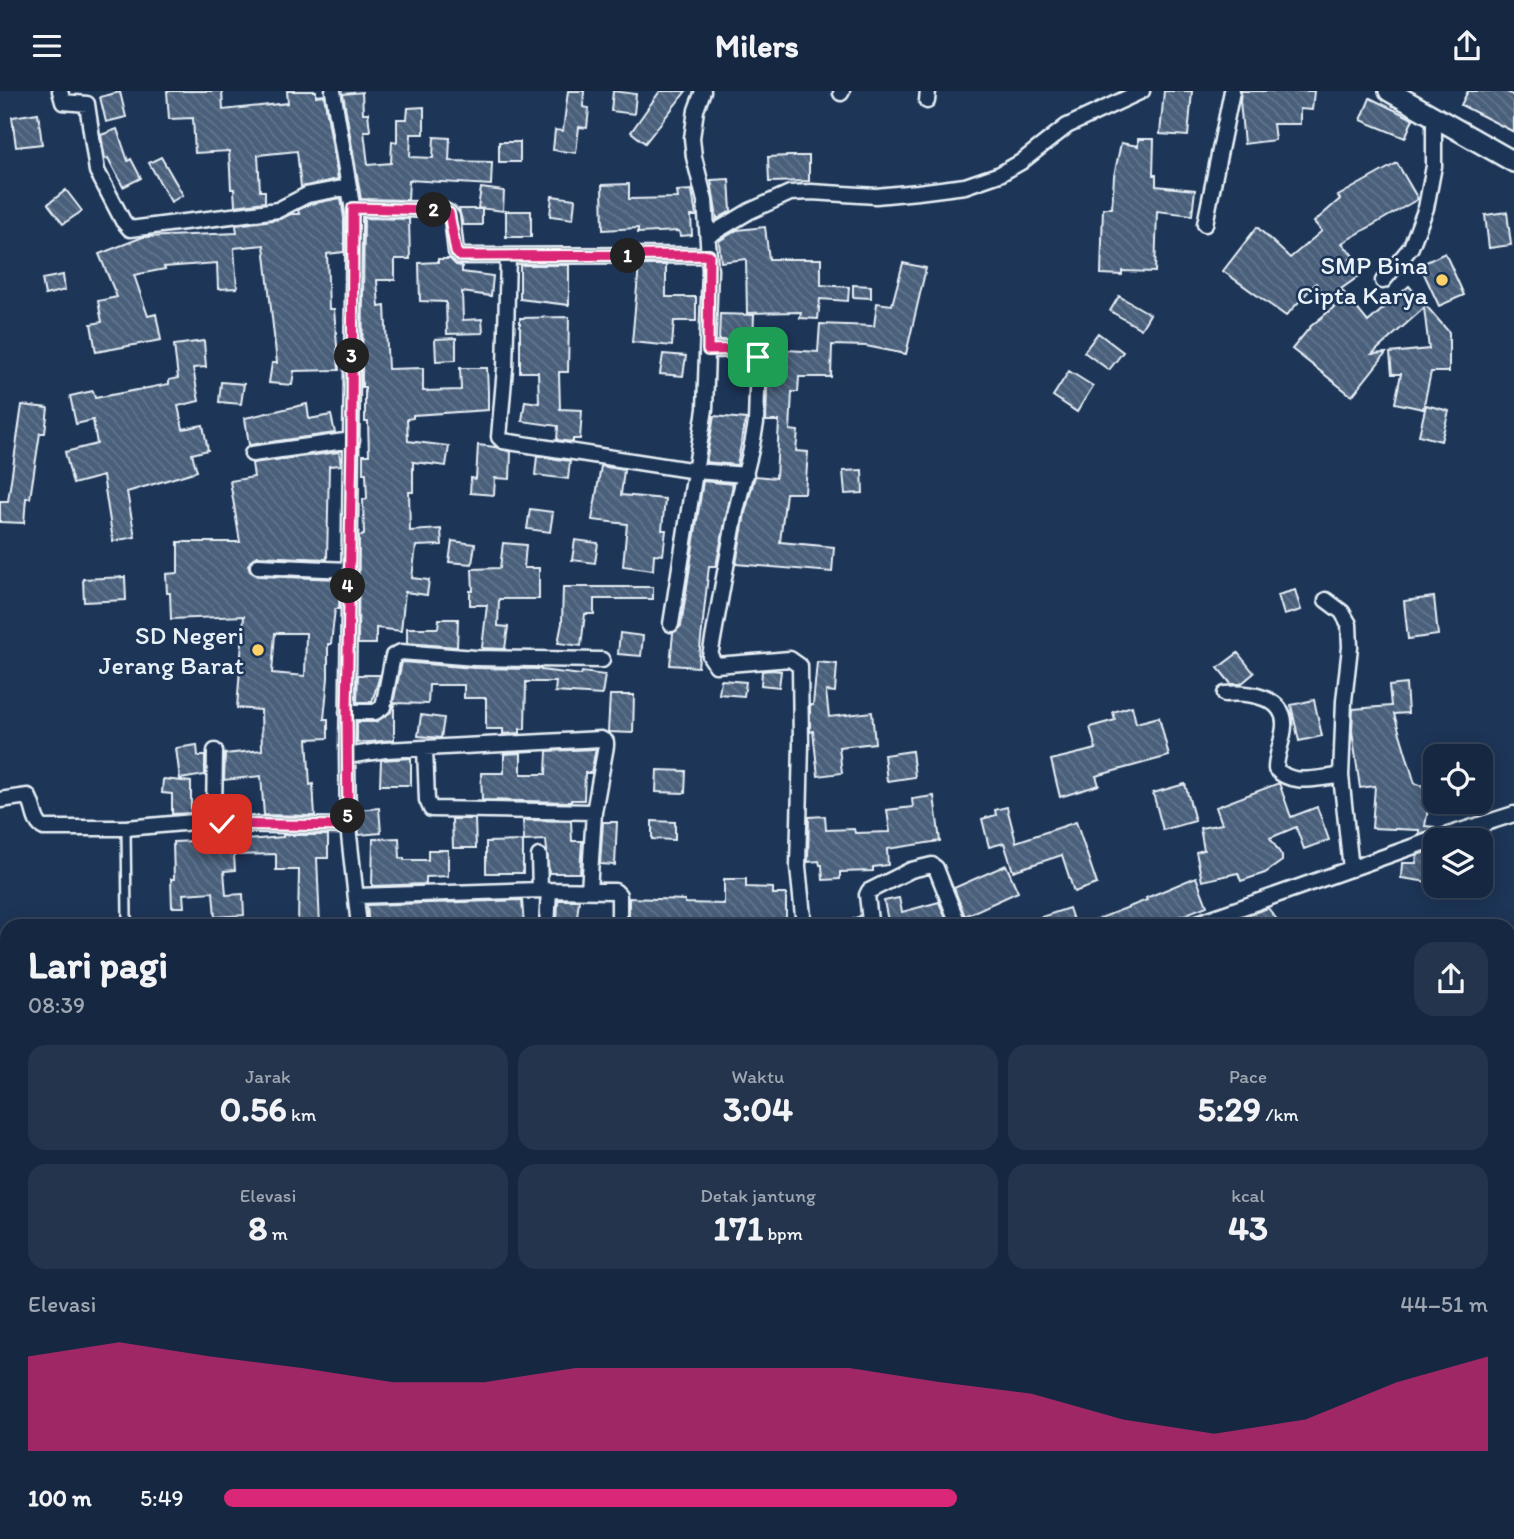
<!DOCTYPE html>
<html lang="id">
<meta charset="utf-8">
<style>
body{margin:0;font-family:Itim,sans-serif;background:#23344c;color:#f1f3f6;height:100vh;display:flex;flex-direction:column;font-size:26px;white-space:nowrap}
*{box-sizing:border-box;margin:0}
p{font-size:23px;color:#9ea6b1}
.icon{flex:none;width:38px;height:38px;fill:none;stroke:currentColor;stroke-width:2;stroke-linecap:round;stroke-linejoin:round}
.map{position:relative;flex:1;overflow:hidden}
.sheet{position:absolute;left:0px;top:828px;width:1516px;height:621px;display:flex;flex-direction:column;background:#162841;border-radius:21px 21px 0 0;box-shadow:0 4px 18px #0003,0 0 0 2px #35445a}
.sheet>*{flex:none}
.fabs{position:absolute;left:1423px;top:653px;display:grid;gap:14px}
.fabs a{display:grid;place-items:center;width:70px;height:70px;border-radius:14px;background:#162841;box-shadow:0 4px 18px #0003,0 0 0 2px #35445a;font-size:35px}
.pin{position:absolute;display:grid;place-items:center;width:60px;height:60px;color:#fff;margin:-30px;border-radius:14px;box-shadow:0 4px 10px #0006}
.km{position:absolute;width:35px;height:35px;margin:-18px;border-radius:50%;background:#222;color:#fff;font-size:19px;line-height:35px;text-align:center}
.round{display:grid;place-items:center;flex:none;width:74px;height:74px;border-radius:21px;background:#23344c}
.headline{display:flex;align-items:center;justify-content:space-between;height:119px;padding:0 28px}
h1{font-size:38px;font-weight:700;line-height:52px}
.metrics{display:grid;grid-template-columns:repeat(3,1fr);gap:10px;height:119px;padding:7px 28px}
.metrics div{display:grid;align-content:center;border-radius:18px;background:#23344c;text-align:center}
.metrics b{font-size:35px;font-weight:700}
.metrics small{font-size:19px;font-weight:400}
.metrics p{font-size:19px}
.chart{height:196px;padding:14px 28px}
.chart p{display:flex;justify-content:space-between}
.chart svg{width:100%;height:126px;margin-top:7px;fill:#db2777;opacity:.7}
ul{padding:0 28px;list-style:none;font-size:23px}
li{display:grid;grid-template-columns:112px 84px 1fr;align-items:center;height:52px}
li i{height:18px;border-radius:9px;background:#db2777}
header{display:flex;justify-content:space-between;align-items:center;height:91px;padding:0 28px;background:#162841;font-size:32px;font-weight:700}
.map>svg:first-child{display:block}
.building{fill:url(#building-back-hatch);stroke:#e8f1f8;stroke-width:2;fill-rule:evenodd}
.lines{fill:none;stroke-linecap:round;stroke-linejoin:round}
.lane-casing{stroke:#e8f1f8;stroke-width:12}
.street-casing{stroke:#e8f1f8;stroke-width:19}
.secondary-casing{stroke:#e8f1f8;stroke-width:24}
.lane{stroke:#1d3557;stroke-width:7}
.street{stroke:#1d3557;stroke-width:14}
.secondary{stroke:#1d3557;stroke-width:19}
.route-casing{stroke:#fff;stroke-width:14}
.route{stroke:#db2777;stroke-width:9}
.poi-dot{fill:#ffd166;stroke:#1d3557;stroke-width:2.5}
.labels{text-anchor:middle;stroke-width:5;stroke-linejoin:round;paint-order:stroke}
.poi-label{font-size:26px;fill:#e8f1f8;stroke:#1d3557;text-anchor:end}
</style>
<header><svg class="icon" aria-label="menu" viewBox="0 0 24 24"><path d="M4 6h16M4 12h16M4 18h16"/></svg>Milers<svg class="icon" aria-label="share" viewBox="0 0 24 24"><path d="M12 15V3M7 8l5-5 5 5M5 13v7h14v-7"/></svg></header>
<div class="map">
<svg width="1514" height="1448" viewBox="0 0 1514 1448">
<defs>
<pattern id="building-back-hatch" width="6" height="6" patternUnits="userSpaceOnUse" patternTransform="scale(1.75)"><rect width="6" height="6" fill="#495e7a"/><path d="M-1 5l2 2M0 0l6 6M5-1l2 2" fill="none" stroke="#63768e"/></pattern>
</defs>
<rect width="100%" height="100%" fill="#1d3557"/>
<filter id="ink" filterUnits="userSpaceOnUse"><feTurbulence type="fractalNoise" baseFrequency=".0143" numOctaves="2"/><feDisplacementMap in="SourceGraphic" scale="14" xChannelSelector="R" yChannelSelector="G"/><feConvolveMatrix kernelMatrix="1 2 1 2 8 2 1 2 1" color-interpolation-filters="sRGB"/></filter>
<g filter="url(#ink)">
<path class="building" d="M 167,0 L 222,0 L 223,19 L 288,12 L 287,0 L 316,0 L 316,5 L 324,4 L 338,88 L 301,96 L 297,60 L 258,64 L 260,100 L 265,100 L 265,111 L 235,115 L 234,98 L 231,98 L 229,60 L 195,62 L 193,27 L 169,28 Z
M 568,0 L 584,0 L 583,16 L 589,17 L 587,37 L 579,36 L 576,62 L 553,59 L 555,39 L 563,40 Z
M 613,0 L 636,3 L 634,23 L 611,20 Z
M 660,0 L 686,0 L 645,52 L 631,41 Z
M 1164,0 L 1192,0 L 1188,45 L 1160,43 Z
M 1241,0 L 1314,0 L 1312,19 L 1300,18 L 1300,33 L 1273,33 L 1275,49 L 1244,53 L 1240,10 Z
M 1468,0 L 1505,0 L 1514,5 L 1514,41 L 1461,14 Z
M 120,1 L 126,26 L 106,31 L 100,6 Z
M 362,1 L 363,22 L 368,22 L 370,40 L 364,40 L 368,74 L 391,72 L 392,50 L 397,51 L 397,28 L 407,28 L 408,17 L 424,16 L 424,43 L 411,43 L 410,66 L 433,67 L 434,46 L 450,47 L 449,70 L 492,71 L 491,94 L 409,89 L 408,109 L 361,108 L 343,3 Z
M 1370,7 L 1413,28 L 1405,47 L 1361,29 Z
M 38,22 L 42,53 L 16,56 L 12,26 Z
M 117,38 L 128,70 L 131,68 L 141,87 L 123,96 L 108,67 L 105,68 L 101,44 Z
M 1138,48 L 1154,48 L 1153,84 L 1156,84 L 1156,95 L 1195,99 L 1192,124 L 1157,120 L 1155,181 L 1122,180 L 1122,184 L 1101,183 L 1103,117 L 1112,117 L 1114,85 L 1121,52 L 1138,55 Z
M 499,51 L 520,51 L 520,71 L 499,71 Z
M 789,65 L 809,65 L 809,90 L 769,91 L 768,66 Z
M 161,66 L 183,104 L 171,111 L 149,72 Z
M 1397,72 L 1418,108 L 1342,152 L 1354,166 L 1350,168 L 1362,183 L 1341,198 L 1368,231 L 1409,195 L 1449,241 L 1449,281 L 1431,281 L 1423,318 L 1395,312 L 1401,283 L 1392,283 L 1390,262 L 1429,258 L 1424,217 L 1372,263 L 1386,262 L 1352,305 L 1292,258 L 1311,235 L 1334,216 L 1316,192 L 1286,225 L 1223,180 L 1257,136 L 1290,167 L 1322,140 L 1314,131 L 1340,108 L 1338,105 Z
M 729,88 L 731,120 L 717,128 L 711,89 Z
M 629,93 L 629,108 L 678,107 L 677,100 L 692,99 L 696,125 L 691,125 L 692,144 L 680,145 L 679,140 L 638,142 L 638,137 L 603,139 L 602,94 Z
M 481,97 L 504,100 L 503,120 L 478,117 Z
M 66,99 L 82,120 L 63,133 L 48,113 Z
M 552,105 L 575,108 L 573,128 L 550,125 Z
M 341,107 L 344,127 L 344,161 L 327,163 L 329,218 L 334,218 L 339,279 L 294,280 L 292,294 L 269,292 L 272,272 L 277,272 L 264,154 L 234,157 L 237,197 L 218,198 L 217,172 L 164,176 L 165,178 L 134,184 L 148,225 L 156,223 L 161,249 L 96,261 L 91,233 L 102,231 L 98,210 L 117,206 L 99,163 L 143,146 L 237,142 L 236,134 L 280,128 L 291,123 L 299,123 L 298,119 L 310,113 Z
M 459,118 L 482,118 L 482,134 L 463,134 Z
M 506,120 L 531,120 L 531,146 L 506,146 Z
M 1507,121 L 1511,154 L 1489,157 L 1485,124 Z
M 364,127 L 409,128 L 410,168 L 395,168 L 395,189 L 377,189 L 379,216 L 385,215 L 388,278 L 423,277 L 423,300 L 461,299 L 460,277 L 487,277 L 488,300 L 488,319 L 413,324 L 413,327 L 407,328 L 408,350 L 449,355 L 446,375 L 413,371 L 413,401 L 409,401 L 410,440 L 441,438 L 442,454 L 416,455 L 412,487 L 429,489 L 427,504 L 405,501 L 401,540 L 376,537 L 376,553 L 358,553 L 359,445 L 364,444 L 363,408 L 367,408 L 366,382 L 363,382 L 363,364 L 369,364 L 368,331 L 365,331 L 365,296 L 362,296 L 362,285 Z
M 765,136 L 769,168 L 821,168 L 821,194 L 849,196 L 848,210 L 820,208 L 818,228 L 800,227 L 801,221 L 747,222 L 746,168 L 721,171 L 719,150 L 737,139 Z
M 1445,162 L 1464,204 L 1439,215 L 1420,174 Z
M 438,168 L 450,168 L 456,174 L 462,175 L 462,181 L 493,185 L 491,205 L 462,201 L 463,229 L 482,228 L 483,242 L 447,243 L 446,211 L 420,210 L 419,172 L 438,171 Z
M 903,172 L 926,177 L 906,263 L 866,255 L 832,254 L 831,286 L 799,286 L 798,301 L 792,301 L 790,339 L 798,340 L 796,360 L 808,361 L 805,402 L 786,402 L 780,451 L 834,456 L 832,481 L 736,473 L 745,422 L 755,385 L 776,387 L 779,330 L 766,330 L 768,266 L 787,266 L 788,259 L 818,261 L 820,233 L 874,235 L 877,212 L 892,214 Z
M 520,174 L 569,174 L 569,214 L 520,208 Z
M 639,174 L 666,174 L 666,206 L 696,206 L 696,230 L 674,230 L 672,255 L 632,251 Z
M 63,184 L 65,199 L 45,204 L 42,188 Z
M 853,194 L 871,195 L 871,207 L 853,206 Z
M 1119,205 L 1150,223 L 1141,238 L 1110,220 Z
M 720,223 L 754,224 L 753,249 L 719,249 Z
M 569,226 L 568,281 L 559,281 L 560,318 L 582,319 L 580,348 L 573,348 L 573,351 L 557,349 L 558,335 L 522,330 L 525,310 L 539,312 L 538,281 L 520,281 L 520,227 Z
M 1098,242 L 1123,261 L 1109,279 L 1084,261 Z
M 456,247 L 456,269 L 436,270 L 435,248 Z
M 204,250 L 206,276 L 193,277 L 199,310 L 178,315 L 183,338 L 203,334 L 208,359 L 192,363 L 197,380 L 127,401 L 135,446 L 113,450 L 103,385 L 73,393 L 65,361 L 97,353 L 93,329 L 76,333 L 70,305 L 93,300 L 95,307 L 169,293 L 169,289 L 178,287 L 174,254 Z
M 663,263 L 686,265 L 683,285 L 660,283 Z
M 1069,280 L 1093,295 L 1077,321 L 1053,305 Z
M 221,291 L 244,293 L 241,313 L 219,311 Z
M 307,313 L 309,328 L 331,324 L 335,342 L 249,354 L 245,327 Z
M 22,314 L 48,317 L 45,342 L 40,342 L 30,407 L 26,407 L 24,432 L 0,431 L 0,410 L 8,410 Z
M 1426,314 L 1449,320 L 1441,350 L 1419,344 Z
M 714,325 L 746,328 L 737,374 L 706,371 Z
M 478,354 L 495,356 L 511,361 L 510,388 L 495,387 L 494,404 L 470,402 L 471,387 L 476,388 Z
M 339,361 L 341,374 L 329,375 L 327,468 L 258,465 L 253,467 L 248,474 L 250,480 L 258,485 L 340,488 L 339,518 L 335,518 L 331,553 L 328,553 L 328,587 L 324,628 L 328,628 L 328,647 L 307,648 L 310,694 L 313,693 L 315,725 L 264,724 L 261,685 L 224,689 L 225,663 L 262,659 L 261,619 L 237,617 L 244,525 L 171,528 L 170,502 L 167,502 L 166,483 L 178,482 L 178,451 L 240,451 L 230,390 L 254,386 L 252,372 ZM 275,542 L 306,542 L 305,585 L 272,582 Z
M 537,365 L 570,370 L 568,388 L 535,384 Z
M 601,375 L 624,379 L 621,404 L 665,408 L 662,439 L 666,439 L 663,464 L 654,463 L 653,479 L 623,475 L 627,433 L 592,429 Z
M 862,379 L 863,402 L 845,403 L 843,380 Z
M 703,390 L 733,393 L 716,475 L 709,475 L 698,576 L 670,574 L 673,542 L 681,535 Z
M 530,418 L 553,421 L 550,441 L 527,438 Z
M 575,449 L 598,452 L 595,472 L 572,469 Z
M 452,450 L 475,453 L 472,473 L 449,471 Z
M 503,452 L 526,454 L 524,477 L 539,477 L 539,508 L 499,508 L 498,535 L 508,536 L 505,558 L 482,557 L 487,514 L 470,514 L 470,500 L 473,500 L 472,478 L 500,477 Z
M 125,486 L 126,509 L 84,511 L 83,488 Z
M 563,496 L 653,496 L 653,508 L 594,508 L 594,523 L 585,523 L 581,555 L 558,552 L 562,532 Z
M 1295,499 L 1301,519 L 1284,524 L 1278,504 Z
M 1434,506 L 1438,544 L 1408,548 L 1404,510 Z
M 439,528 L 458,528 L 457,556 L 407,552 L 407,537 L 438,537 Z
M 620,542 L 643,545 L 641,565 L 618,563 Z
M 1238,562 L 1254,582 L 1241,593 L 1231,593 L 1218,577 Z
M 402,571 L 474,577 L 541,578 L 541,579 L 581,584 L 582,581 L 605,584 L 602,604 L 555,601 L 556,591 L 526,591 L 525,638 L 520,638 L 520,642 L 503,643 L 503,638 L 486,638 L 486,607 L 464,607 L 464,594 L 429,594 L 428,613 L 394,612 L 394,649 L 357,652 L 357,631 L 376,631 L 391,621 Z
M 817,571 L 837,573 L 835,601 L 826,600 L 829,626 L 872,621 L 875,652 L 839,656 L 842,682 L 818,685 L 813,640 L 810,641 L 810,614 L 813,614 Z
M 772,579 L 781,580 L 779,596 L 761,594 L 762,580 Z
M 358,584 L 380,584 L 372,611 L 357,611 Z
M 721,589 L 746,591 L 744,605 L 719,603 Z
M 1406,593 L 1408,622 L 1394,623 L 1415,693 L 1432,696 L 1425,735 L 1435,736 L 1435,738 L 1419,743 L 1419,739 L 1372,737 L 1375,695 L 1360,697 L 1352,640 L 1353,618 L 1391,615 L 1389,595 Z
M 610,604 L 634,604 L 633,642 L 608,641 Z
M 1314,609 L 1322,645 L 1299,650 L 1291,614 Z
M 1132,615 L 1136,632 L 1159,626 L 1169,665 L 1096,685 L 1099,694 L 1060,706 L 1051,669 L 1096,658 L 1090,636 L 1115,629 L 1113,621 Z
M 421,624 L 444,627 L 441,647 L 418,645 Z
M 197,654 L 198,665 L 205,665 L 205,684 L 180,688 L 176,657 Z
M 596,658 L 591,682 L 585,682 L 584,709 L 571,709 L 571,711 L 482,709 L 481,682 L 504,682 L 504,663 L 521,662 L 521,683 L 546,683 L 547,660 Z
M 912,660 L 915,686 L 887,690 L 884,664 Z
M 411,667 L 411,694 L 380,694 L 381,669 Z
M 657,679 L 686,680 L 685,702 L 656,701 Z
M 163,688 L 191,691 L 191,722 L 172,723 L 172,703 L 162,702 Z
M 1279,692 L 1291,726 L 1317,716 L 1329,749 L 1304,758 L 1296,736 L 1270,747 L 1282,765 L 1282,770 L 1265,782 L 1241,790 L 1238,782 L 1202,790 L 1196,761 L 1204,759 L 1200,737 L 1222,733 L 1216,716 Z
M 1185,693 L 1195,730 L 1163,739 L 1153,702 Z
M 934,705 L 940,750 L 887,758 L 888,774 L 873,776 L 873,780 L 840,781 L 840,788 L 823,789 L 822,774 L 820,774 L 819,770 L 808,771 L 809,726 L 825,725 L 826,739 L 854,738 L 855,742 L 890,741 L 887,719 L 913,716 L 912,708 Z
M 1007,716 L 1016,751 L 1076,731 L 1097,793 L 1074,801 L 1062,764 L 1013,780 L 1004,752 L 989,756 L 982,728 L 996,724 L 995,719 Z
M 379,717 L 381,742 L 359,744 L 357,719 Z
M 452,728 L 475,728 L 476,757 L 453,757 Z
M 523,729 L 571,730 L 572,750 L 582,750 L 580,782 L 549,782 L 546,749 L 524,750 Z
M 652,730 L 675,731 L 675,749 L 652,748 Z
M 603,731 L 617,731 L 615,774 L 600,773 Z
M 283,744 L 328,744 L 328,767 L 317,767 L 320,835 L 298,835 L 299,779 L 276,779 L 276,763 L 234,764 L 235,779 L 224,780 L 226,804 L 243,803 L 244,824 L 215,826 L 213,801 L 183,803 L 184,816 L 172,816 L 171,788 L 174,788 L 173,751 L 195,750 L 195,753 L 283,746 Z
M 399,747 L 400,767 L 404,767 L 404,769 L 428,769 L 428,759 L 448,759 L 448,785 L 426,786 L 426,793 L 372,795 L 373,748 Z
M 523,750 L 523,782 L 486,782 L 486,751 Z
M 1435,758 L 1435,792 L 1401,787 L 1402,772 L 1416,772 L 1417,764 Z
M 1006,774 L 1018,801 L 965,825 L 954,797 Z
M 1196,786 L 1207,815 L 1155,835 L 1086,835 L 1085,833 L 1147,809 L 1146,807 Z
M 724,788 L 746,788 L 746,796 L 773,797 L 773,803 L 786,803 L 786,835 L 629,835 L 629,807 L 685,809 L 685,812 L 724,813 Z
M 899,807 L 902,821 L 939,811 L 949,835 L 889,835 L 884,810 Z
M 522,809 L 524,835 L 438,831 L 369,835 L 367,814 Z
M 558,809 L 579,809 L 576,835 L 557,835 Z
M 1069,817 L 1075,835 L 1023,835 L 1023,832 Z
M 1268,817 L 1282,835 L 1231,835 L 1242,826 Z"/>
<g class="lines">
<defs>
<path id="lane" d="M 126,737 L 127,827
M 84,1448 L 85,1442"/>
<path id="street" d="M 60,0 L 63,11 L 87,13 L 97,80 L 123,130 L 130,138 L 278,119 L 307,104 L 349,96
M 333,0 L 354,126 L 347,665 L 348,735 L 359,835
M 841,2 L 842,0
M 927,10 L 928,0
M 353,117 L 443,119 L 449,122 L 452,126 L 456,161 L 460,165 L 709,164
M 1205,133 L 1232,0
M 708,145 L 750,120 L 790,102 L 811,101 L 876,105 L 918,101 L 965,95 L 1000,83 L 1021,71 L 1067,35 L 1142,0
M 508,166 L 505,277 L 499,346 L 503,350 L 696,380 L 746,384
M 1383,190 L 1411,156 L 1426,117 L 1434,75 L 1434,25
M 708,259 L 749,258 L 754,259 L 758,266 L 756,332 L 751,359 L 736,420 L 710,565 L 716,574 L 790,568 L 800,575 L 801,652 L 798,776 L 804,835
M 252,363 L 352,349
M 258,475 L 348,479
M 1326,509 L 1342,521 L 1349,533 L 1350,556 L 1344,610 L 1341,685 L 1351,778
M 671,533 L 705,318 L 710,179 L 705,110 L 694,66 L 692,47 L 696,19 L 703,0
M 1225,603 C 1247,601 1286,605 1284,635 C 1283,651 1276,663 1276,678 C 1293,696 1318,686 1341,685
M 347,621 L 375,621 L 383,616 L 393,565 L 401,561 L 475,567 L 602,569
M 425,658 L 427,709 L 431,718 L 594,721 L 589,800
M 215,660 L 214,725 L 222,733 L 348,735
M 347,665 L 385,659 L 601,648 L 606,651 L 606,655 L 594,721
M 0,709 L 28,705 C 35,715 33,732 44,737 L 126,737 L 217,729
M 539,765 L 540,799
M 357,805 L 540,799 L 615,800 L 619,804 L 619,835
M 547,835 L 549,799
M 858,835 L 870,830 L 867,804 L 869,800 L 911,779 L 932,774 L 936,777 L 959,835
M 1189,835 L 1423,752 L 1514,723
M 1508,1261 L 1514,1258
M 1508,1398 L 1514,1396
M 12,1448 L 27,1442
M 126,1448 L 128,1442
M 300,1448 L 300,1442
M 1067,1448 L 1069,1442"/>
<path id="secondary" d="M 1389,0 L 1514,71"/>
</defs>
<use href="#lane" class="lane-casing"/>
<use href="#street" class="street-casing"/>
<use href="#secondary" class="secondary-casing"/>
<use href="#lane" class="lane"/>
<use href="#street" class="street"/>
<use href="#secondary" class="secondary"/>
</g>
</g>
<g class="lines" filter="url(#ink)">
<defs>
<path id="route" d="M 222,733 L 348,735 L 347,621 L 352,349 L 353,117 L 437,119 L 449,122 L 456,161 L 460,165 L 709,164 L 708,259 L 749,258 L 754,259 L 758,266"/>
</defs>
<use href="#route" class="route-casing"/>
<use href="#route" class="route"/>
</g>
<g class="poi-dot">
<circle cx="1442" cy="189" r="7"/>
<circle cx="258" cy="559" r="7"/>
</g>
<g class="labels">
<g class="poi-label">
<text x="1428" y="183">SMP Bina<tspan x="1428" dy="30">Cipta Karya</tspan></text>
<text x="244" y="553">SD Negeri<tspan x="244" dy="30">Jerang Barat</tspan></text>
</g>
</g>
</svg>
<div class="fabs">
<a><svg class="icon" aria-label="locate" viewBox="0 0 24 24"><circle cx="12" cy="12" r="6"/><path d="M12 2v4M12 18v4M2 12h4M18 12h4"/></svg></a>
<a><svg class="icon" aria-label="layers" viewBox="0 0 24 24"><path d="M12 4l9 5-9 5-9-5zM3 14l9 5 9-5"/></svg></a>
</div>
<div class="pin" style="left:758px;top:266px;background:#1e9e55"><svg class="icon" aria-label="arrive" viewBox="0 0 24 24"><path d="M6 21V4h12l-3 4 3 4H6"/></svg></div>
<div class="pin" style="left:222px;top:733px;background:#d93025"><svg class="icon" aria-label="check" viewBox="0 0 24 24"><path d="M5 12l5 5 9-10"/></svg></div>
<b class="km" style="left:628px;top:165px">1</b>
<b class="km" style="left:434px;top:119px">2</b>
<b class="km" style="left:352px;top:265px">3</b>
<b class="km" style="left:348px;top:495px">4</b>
<b class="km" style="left:348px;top:725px">5</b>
<section class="sheet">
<div class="headline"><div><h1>Lari pagi</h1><p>08:39</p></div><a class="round"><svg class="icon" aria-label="share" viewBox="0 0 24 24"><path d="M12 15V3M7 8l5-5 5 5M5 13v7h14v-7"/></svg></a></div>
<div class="metrics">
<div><p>Jarak</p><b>0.56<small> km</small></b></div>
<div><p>Waktu</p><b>3:04</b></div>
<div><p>Pace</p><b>5:29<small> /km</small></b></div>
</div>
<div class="metrics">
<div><p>Elevasi</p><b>8<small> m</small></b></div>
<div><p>Detak jantung</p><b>171<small> bpm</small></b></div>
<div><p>kcal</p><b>43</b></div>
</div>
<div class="chart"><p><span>Elevasi</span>44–51 m</p>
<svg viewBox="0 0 160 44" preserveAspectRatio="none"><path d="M0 44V11L10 6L20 11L30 15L40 20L50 20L60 15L70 15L80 15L90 15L100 20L110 24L120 33L130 38L140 33L150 20L160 11V44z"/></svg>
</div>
<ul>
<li><b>100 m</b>5:49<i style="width:58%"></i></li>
</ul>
</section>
</div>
